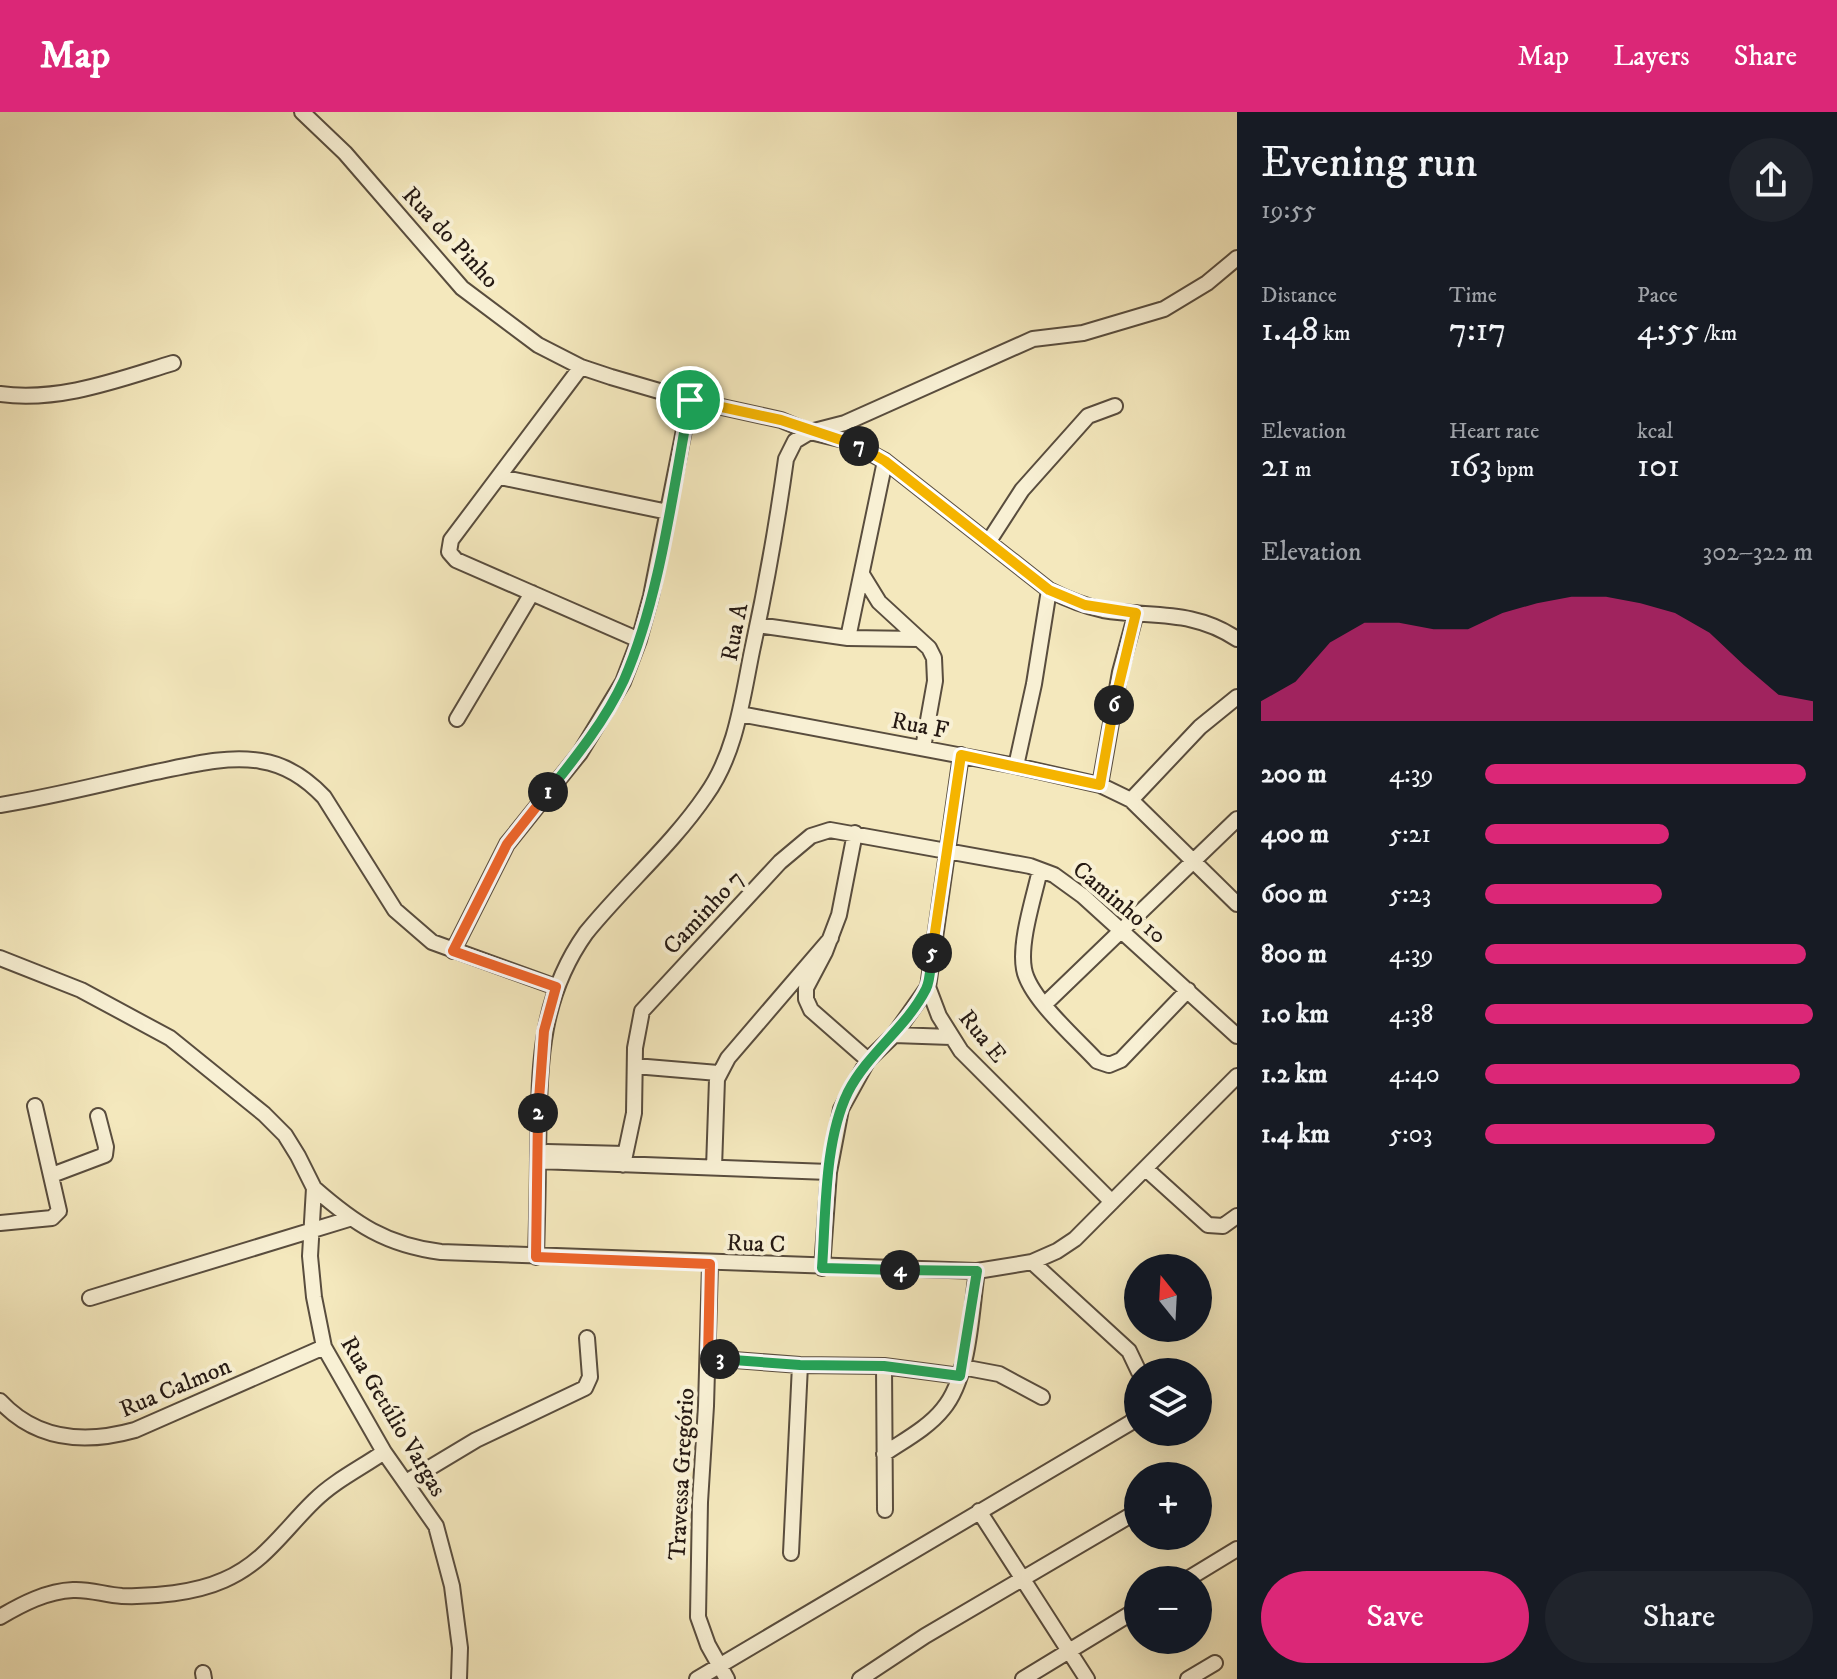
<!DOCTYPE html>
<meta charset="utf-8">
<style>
body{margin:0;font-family:"IM FELL DW Pica",serif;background:#20242c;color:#f1f3f6;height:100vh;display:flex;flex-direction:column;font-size:30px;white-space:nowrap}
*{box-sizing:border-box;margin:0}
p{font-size:26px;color:#9ea1a6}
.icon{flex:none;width:44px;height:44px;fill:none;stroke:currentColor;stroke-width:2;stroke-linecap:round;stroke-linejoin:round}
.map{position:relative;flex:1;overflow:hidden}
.panel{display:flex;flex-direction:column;background:#171b24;width:600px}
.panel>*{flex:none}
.needle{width:52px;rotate:342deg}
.controls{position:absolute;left:1124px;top:1142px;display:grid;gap:16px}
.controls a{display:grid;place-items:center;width:88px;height:88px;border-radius:50%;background:#171b24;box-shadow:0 8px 32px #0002;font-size:40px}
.pin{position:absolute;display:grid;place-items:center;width:68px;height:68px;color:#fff;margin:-34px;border:4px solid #fff;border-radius:50%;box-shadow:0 2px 8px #0007}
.km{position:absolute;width:40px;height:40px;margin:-20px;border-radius:50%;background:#222;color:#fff;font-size:22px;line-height:40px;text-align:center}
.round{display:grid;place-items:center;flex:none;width:84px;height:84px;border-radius:42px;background:#20242c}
.summary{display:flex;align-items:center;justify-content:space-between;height:136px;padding:0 24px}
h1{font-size:44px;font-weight:600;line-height:60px}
.stats{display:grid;grid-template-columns:repeat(3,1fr);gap:12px;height:136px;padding:8px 24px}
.stats div{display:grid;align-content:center}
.stats b{font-size:34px;font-weight:600}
.stats small{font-size:22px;font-weight:400}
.stats p{font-size:22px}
.chart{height:224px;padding:16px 24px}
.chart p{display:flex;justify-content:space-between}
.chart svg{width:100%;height:144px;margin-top:8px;fill:#db2777;opacity:.7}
.button{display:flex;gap:16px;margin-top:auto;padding:16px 24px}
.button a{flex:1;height:92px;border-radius:48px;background:#db2777;color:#fff;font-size:32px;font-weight:600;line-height:92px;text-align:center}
.button a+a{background:#20242c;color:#f1f3f6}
ul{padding:0 24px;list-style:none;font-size:26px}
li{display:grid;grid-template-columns:128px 96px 1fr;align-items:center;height:60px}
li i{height:20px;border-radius:10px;background:#db2777}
header{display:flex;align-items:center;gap:48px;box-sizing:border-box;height:112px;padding:0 40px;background:#db2777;color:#fff}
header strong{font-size:38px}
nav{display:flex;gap:44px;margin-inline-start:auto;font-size:28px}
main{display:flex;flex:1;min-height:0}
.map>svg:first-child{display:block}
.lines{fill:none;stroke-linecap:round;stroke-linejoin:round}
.minor-casing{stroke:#594d3e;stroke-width:18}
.minor{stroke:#f8f0d4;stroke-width:14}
.split-1-casing{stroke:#fff;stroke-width:16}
.split-2-casing{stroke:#fff;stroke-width:16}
.split-3-casing{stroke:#fff;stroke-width:16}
.split-4-casing{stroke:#fff;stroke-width:16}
.split-5-casing{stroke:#fff;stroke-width:16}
.split-6-casing{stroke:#fff;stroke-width:16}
.split-7-casing{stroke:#fff;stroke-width:16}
.split-8-casing{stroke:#fff;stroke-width:16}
.split-1{stroke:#22a559;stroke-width:10}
.split-2{stroke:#f0652b;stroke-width:10}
.split-3{stroke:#f0652b;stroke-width:10}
.split-4{stroke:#22a559;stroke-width:10}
.split-5{stroke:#22a559;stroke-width:10}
.split-6{stroke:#f5b400;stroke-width:10}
.split-7{stroke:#f5b400;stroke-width:10}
.split-8{stroke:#f5b400;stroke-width:10}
.labels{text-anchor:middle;stroke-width:8;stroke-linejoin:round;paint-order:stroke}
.street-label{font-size:24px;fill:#251913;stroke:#f8f0d4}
</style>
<header>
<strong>Map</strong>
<nav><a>Map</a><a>Layers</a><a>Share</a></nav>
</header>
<main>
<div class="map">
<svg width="1237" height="1567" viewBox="0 0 1237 1567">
<rect width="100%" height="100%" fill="#f4e8bd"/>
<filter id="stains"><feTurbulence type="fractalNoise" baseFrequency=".0025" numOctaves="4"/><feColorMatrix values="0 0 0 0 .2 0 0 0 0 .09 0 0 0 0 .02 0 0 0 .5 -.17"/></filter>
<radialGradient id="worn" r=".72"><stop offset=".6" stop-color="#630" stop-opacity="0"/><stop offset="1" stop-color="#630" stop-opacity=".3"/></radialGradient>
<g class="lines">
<defs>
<path id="minor" d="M 302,0 L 345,41 L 462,176 L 538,233 L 581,255 L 611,265 L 690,288 L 781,308 L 810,320 L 848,329 L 885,349 L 1049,478 C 1067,487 1084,494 1103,498 C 1152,506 1192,497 1237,527
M 581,255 L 451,428 L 449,440 L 456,448 L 639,528
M 0,282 C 60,290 117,268 173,251
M 500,365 L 668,400
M 989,429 L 1022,378 L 1088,304 L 1115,294
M 863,464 L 879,490 L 929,536 L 934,546 L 935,569 L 923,636
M 758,513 L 848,526 L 919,527
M 848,526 L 885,349
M 740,602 L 1016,654 L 1100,673 L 1131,688 L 1237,792
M 457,607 L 532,481
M 961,643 L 928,875 L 939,904 L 961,939 L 1112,1090
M 1016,654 L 1034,572 L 1049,478
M 1100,673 L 1120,560 L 1136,501
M 1131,688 L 1200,615 L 1237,585
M 0,693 C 51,685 101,672 151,661 C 187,654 225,643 261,649 C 287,653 307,667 324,685 L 395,798 L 432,830 L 556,875
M 855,721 L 839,803 L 825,840 L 806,876 L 806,887 L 811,898 L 868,948
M 1040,758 C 1034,785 1019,830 1024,857 C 1029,886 1077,927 1097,949 L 1109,953 L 1121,948 L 1188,878
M 453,839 L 507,732 L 580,641 L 623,570 L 639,528 L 651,484 L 690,288
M 0,846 L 81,878 L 170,926 L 264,1002 L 285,1023 L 298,1044 L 314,1076 L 310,1144 L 314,1185 L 324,1235 L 384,1340 L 436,1414 L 452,1474 L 460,1536 L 459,1567
M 1045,892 L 1237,707
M 894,923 L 951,925
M 635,954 L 718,961
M 547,1040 L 625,1042
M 538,1049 L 829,1060
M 623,1053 L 634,1001 L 635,936 L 642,899 L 780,750 L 811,724 L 830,718 L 1030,754 L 1054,763 L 1083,784 L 1237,924
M 714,1056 L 717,967 L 728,946 L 831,826
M 1146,1057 L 1208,1113 L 1223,1114 L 1237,1104
M 52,1063 L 105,1043 L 106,1035 L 98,1004
M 314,1076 C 355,1112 386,1133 441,1140 L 977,1159 L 1032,1150 L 1057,1139 L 1075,1127 L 1237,964
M 0,1111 L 52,1106 L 59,1099 L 35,994
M 536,1145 C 537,1110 538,1075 538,1040 C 540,958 537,890 586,821 C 624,774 672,733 706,683 C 736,641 742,588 752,539 C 766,475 777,412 786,347 L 795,329 L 810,320 L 845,311 L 1033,227 L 1083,221 L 1164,197 L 1207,171 L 1237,146
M 1032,1150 L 1129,1239 L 1139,1260
M 710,1152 L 706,1294 L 700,1390 L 698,1505 L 708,1533 L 727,1567
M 822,1156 L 829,1060 L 841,997 L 868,948 L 894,923 L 928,875
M 90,1186 L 349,1107
M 708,1246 L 800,1253 L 884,1254 L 960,1264
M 884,1254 L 885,1398
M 962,1255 L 999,1262 L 1042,1285
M 0,1289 C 37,1329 85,1332 135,1318 L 324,1235
M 884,1342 C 903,1329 928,1316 943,1297 C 970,1265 971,1199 977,1159
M 406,1370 L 476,1328 L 585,1276 L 590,1265 L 587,1226
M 979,1399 L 1087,1567
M 791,1441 L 800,1253
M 1186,1468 L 1237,1437
M 0,1505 C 22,1492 47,1479 73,1478 C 90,1477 105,1483 122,1484 C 153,1485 195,1481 224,1468 C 264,1451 284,1418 314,1389 C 334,1369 361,1356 384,1340
M 203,1561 L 204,1567
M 697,1567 L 1130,1311 L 1138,1303
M 860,1567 L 925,1524 L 1138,1399
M 1023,1567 L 1138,1497
M 1188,1567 L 1215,1551"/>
</defs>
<use href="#minor" class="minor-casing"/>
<use href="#minor" class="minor"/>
</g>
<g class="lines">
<defs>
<path id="split-1" d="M 548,680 C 576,645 605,609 624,568 C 660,486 673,377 690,288"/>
<path id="split-2" d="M 538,1001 L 544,919 L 556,875 L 453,839 L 507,732 L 548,680"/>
<path id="split-3" d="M 538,1001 L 536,1145 L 710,1152 L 708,1246 L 720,1247"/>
<path id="split-4" d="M 720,1247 L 800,1253 L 884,1254 L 960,1264 L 977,1159 L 900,1158"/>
<path id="split-5" d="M 900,1158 L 822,1156 C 826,1101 824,1029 848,980 C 868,941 906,916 926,877 C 931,867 930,852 932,841"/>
<path id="split-6" d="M 932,841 L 961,643 L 1100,673 L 1114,593"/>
<path id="split-7" d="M 859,334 L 885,349 L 1049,478 L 1085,493 L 1136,501 L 1114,593"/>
<path id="split-8" d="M 690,288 L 781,308 L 859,334"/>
</defs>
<use href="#split-1" class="split-1-casing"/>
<use href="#split-2" class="split-2-casing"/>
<use href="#split-3" class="split-3-casing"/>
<use href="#split-4" class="split-4-casing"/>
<use href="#split-5" class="split-5-casing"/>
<use href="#split-6" class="split-6-casing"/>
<use href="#split-7" class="split-7-casing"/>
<use href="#split-8" class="split-8-casing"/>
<use href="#split-1" class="split-1"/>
<use href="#split-2" class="split-2"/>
<use href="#split-3" class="split-3"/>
<use href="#split-4" class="split-4"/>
<use href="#split-5" class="split-5"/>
<use href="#split-6" class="split-6"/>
<use href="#split-7" class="split-7"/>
<use href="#split-8" class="split-8"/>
</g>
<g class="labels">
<g class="street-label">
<text transform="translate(451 125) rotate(47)" y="8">Rua do Pinho</text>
<text transform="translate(734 520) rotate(-79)" y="8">Rua A</text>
<text transform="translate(920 613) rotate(11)" y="8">Rua F</text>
<text transform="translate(1120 790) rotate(40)" y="8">Caminho 10</text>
<text transform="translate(703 800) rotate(-47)" y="8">Caminho 7</text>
<text transform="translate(983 924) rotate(51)" y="8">Rua E</text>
<text transform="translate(756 1131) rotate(2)" y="8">Rua C</text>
<text transform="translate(175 1275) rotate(-23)" y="8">Rua Calmon</text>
<text transform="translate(394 1304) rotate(59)" y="8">Rua Getúlio Vargas</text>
<text transform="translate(681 1362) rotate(-87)" y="8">Travessa Gregório</text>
</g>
</g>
<rect width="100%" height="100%" filter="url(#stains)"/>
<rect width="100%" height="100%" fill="url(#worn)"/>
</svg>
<div class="controls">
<a><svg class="needle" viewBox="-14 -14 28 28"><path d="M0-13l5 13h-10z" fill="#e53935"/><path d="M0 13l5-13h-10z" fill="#9ea1a6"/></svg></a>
<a><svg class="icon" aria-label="layers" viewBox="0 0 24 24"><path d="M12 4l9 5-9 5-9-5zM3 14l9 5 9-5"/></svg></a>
<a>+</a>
<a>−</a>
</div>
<div class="pin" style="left:690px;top:288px;background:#1e9e55"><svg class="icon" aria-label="arrive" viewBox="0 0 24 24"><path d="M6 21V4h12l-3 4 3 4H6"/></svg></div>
<b class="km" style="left:548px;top:680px">1</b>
<b class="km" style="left:538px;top:1001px">2</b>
<b class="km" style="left:720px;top:1247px">3</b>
<b class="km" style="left:900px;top:1158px">4</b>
<b class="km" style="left:932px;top:841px">5</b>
<b class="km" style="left:1114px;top:593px">6</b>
<b class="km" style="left:859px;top:334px">7</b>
</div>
<section class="panel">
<div class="summary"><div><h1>Evening run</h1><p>19:55</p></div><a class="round"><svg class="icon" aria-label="share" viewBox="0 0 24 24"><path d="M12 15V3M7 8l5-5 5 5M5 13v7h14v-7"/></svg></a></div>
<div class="stats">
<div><p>Distance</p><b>1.48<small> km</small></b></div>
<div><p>Time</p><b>7:17</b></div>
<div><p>Pace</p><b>4:55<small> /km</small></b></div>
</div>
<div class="stats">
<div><p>Elevation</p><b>21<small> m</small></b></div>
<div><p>Heart rate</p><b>163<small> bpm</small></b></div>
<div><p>kcal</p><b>101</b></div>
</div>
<div class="chart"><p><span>Elevation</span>302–322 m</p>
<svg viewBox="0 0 160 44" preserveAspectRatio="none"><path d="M0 44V38L10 32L20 20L30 14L40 14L50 16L60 16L70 11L80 8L90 6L100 6L110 8L120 11L130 17L140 27L150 36L160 38V44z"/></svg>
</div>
<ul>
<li><b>200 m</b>4:39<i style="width:98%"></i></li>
<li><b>400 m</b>5:21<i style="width:56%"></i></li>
<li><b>600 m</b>5:23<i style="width:54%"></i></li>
<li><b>800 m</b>4:39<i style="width:98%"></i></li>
<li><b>1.0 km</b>4:38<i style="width:100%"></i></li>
<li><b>1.2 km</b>4:40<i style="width:96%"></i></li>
<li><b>1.4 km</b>5:03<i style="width:70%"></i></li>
</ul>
<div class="button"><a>Save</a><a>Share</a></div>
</section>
</main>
